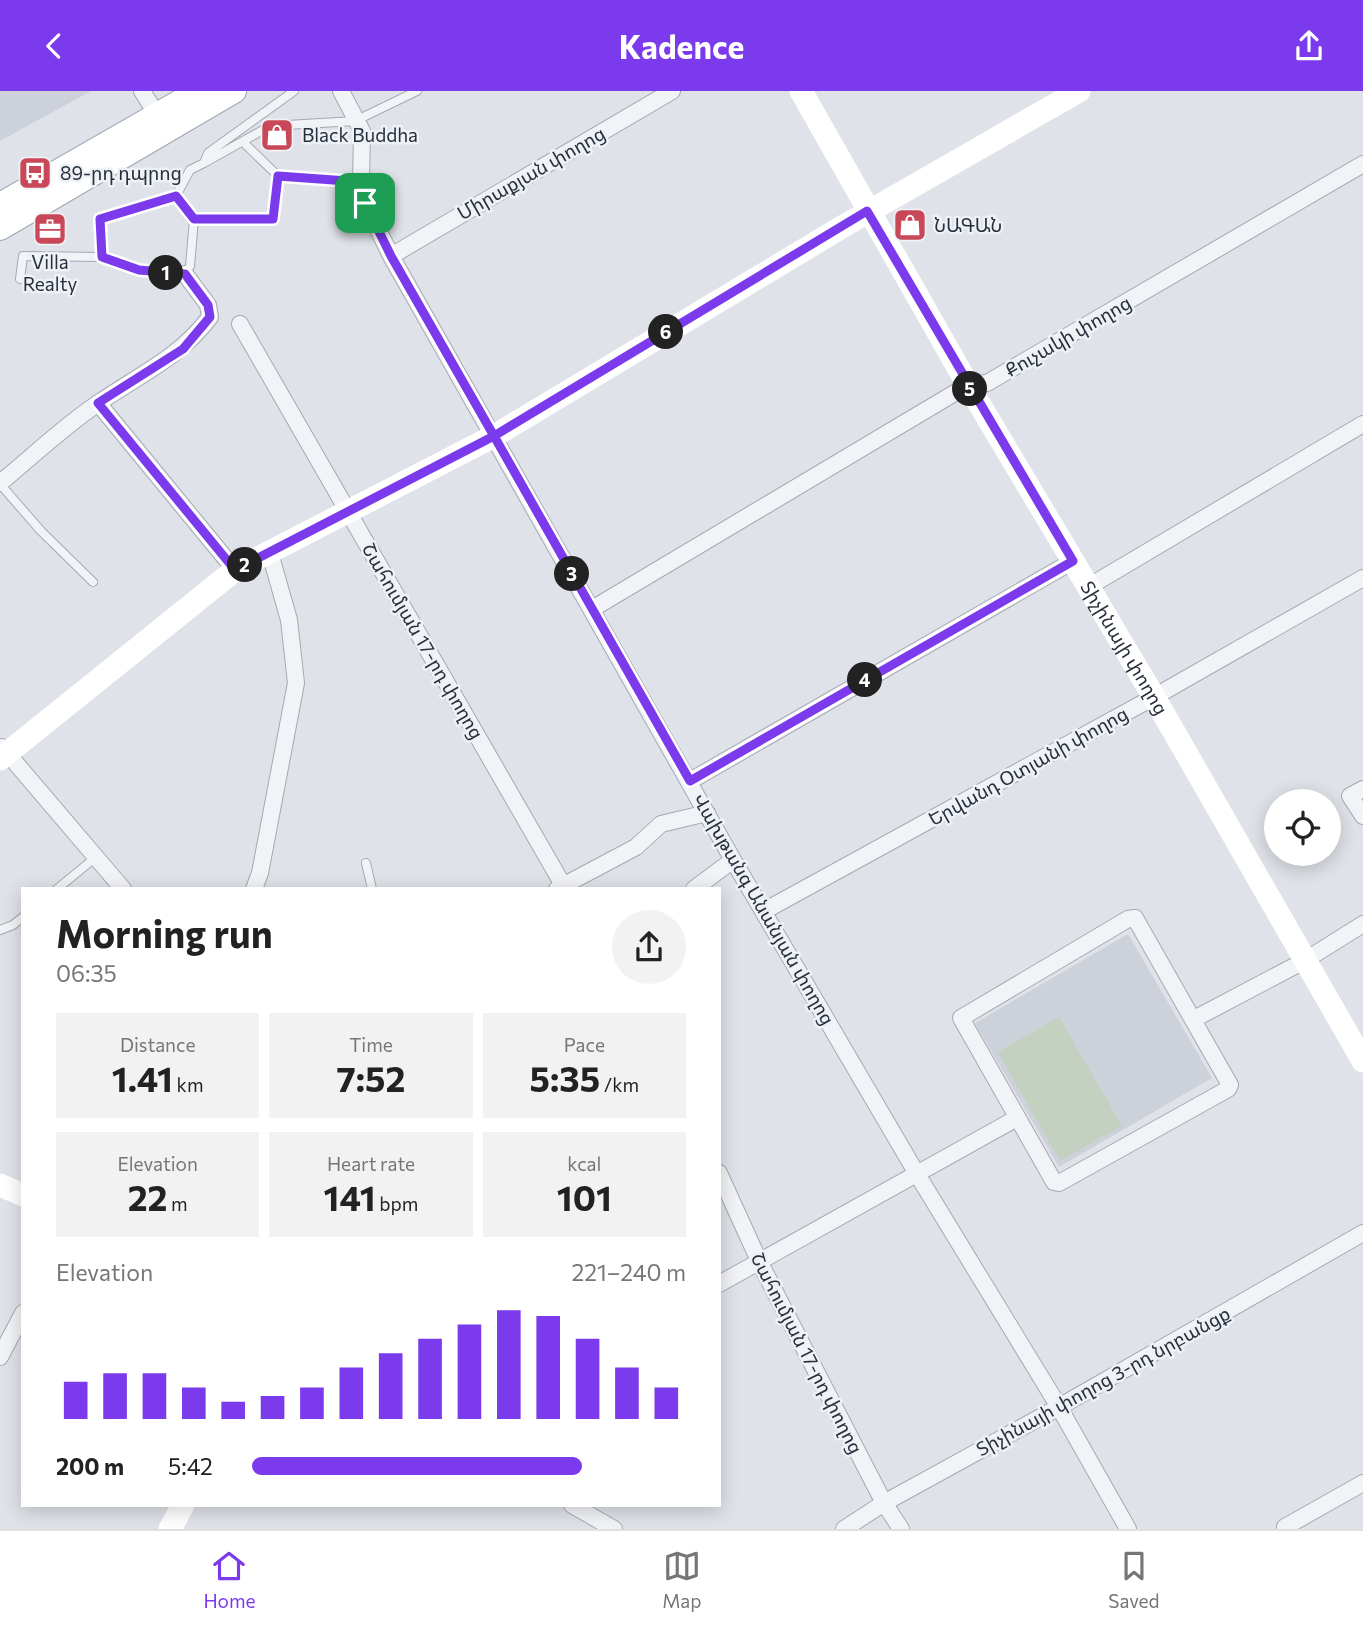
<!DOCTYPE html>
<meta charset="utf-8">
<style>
body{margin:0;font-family:Commissioner,"Noto Sans Armenian",sans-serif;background:#f2f2f2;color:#222;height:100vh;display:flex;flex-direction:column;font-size:26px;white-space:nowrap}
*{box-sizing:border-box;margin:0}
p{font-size:23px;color:#767676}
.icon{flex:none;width:38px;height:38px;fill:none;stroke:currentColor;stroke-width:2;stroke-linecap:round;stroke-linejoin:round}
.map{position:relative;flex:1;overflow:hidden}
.drawer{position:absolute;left:21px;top:796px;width:700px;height:620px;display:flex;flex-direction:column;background:#fff;border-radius:0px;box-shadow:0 4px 18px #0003}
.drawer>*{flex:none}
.controls{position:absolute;left:1264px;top:698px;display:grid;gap:14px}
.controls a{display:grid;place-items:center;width:77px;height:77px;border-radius:50%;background:#fff;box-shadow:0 4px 18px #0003;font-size:35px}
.pin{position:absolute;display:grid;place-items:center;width:60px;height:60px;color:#fff;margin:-30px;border-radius:14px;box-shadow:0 4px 10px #0006}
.km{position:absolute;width:35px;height:35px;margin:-18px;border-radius:50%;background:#222;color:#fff;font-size:19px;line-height:35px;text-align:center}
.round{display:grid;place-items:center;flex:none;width:74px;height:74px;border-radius:37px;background:#f2f2f2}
.headline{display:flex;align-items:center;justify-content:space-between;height:119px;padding:0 35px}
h1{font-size:38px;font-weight:700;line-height:52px}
.metrics{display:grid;grid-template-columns:repeat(3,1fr);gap:10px;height:119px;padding:7px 35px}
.metrics div{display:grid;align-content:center;border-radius:0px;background:#f2f2f2;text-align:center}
.metrics b{font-size:35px;font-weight:700}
.metrics small{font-size:19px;font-weight:400}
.metrics p{font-size:19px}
.chart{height:196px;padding:14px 35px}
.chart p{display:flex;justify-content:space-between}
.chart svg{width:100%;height:126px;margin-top:7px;stroke:#7c3aed;stroke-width:6}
ul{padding:0 35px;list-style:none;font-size:23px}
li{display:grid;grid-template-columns:112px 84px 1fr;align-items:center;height:52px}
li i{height:18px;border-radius:9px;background:#7c3aed}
header{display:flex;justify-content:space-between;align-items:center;height:91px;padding:0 35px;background:#7c3aed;color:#fff;font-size:32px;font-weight:700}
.tabs{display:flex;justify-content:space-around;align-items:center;height:98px;border-top:2px solid #e0e0e0;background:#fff;font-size:19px;color:#767676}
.tabs a{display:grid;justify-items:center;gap:4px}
.tabs .active{color:#7c3aed}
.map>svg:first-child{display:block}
.built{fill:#cdd1d9}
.green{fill:#c4d1c0}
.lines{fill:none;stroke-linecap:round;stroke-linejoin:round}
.lane-casing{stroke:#a4a9b2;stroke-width:10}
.street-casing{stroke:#a4a9b2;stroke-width:18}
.primary-casing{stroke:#9fa6b3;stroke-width:26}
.lane{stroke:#f1f3f6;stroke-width:8}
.street{stroke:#f1f3f6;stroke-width:16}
.secondary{stroke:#fff;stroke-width:23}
.primary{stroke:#fff;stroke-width:24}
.route-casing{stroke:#fff;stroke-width:14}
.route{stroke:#7c3aed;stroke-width:9}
.labels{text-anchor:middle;stroke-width:5;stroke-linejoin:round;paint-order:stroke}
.poi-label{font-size:19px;fill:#28303e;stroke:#eef1f5;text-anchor:start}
.street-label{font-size:19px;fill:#28303e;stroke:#eef1f5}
</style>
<header><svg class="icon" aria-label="back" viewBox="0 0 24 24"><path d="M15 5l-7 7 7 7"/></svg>Kadence<svg class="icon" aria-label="share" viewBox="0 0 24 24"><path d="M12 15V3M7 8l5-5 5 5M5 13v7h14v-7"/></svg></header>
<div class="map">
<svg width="1363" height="1438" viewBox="0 0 1363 1438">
<rect width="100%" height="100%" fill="#dfe2e8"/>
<path class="built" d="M 0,0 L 91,0 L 0,50 Z
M 1128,843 L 1212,987 L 1059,1076 L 975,932 Z"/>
<path class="green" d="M 1059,926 L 1122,1035 L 1060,1070 L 998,961 Z"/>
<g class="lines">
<defs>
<path id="lane" d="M 243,51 L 278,85 L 361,91
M 204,72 L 270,35 L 355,30 L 417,0
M 194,128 L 273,128 L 278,85
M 102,166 L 139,179 L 185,183 L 190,175 L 194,128 L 176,105
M 20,188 L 23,165 L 102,166 L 100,128 L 176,105 L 190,79 L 204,72 L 208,62 L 294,0
M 0,393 L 41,440 L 93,491
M 366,772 L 372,798
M 57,798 L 96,766
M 0,839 L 13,834 L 23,826"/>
<path id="street" d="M 142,0 L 157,24
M 341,0 L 362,40 L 361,91 L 365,112 L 391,165 L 733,769 L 917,1083 L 1059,1316 L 1128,1438
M 391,165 L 672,0
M 240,233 L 563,794
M 98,312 L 235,479
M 0,392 C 33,365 65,334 100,311 C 141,283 180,266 210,226 L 208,214 L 185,183
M 1088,496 L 1363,333
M 592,518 L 968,294 L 987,292 L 1363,73
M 2,656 L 123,798
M 690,690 L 1073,470
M 1363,698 L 1350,705 L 1363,725
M 254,798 L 260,782 L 296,592 L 289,529 L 270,462
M 557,798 L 636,756 L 661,733 L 707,722
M 694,798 L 733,769
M 764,820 L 1154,606 L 1363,487
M 1135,827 L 1230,994 L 1228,998 L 1059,1092 L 1054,1091 L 961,927 L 1128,828 Z
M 1194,928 L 1304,870 L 1363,833
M 719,1082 L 760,1172 L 884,1412 L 901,1438
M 719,1193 L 1017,1027
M 0,1266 L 23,1222
M 572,1414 L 614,1438
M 1285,1436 L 1363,1392
M 844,1438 L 884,1412 L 1059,1316 L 1363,1142"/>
<path id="primary" d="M 0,114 L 199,0
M 0,137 L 234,0"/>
</defs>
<use href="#lane" class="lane-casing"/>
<use href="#street" class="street-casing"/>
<use href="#primary" class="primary-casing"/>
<use href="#lane" class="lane"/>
<use href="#street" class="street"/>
<g class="secondary">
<path id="s1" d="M 801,0 L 968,294 L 1154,606 L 1363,970"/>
<path d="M 0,668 L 235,479 L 494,345 L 847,133 L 1079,0"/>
<path d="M 0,1094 L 23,1104"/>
<path d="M 170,1438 L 183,1414"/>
</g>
<use href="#primary" class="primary"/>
</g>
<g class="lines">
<defs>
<path id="route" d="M 365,112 L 361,91 L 278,85 L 273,128 L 194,128 L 176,105 L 100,128 L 102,166 L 139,179 L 185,183 L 208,214 L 210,226 L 183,258 L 98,312 L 235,479 L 494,345 L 690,690 L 1073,470 L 867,120 L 494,345 L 391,165 L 365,112"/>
</defs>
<use href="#route" class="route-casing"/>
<use href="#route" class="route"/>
</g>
<defs>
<symbol id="shop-square" viewBox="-11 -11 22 22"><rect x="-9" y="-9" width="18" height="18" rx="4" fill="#c84859" stroke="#eef1f5"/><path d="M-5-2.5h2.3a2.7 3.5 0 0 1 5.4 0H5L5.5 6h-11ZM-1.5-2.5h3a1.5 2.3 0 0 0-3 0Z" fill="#fff"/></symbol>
<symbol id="bus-square" viewBox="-11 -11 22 22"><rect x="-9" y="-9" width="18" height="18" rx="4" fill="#c84859" stroke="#eef1f5"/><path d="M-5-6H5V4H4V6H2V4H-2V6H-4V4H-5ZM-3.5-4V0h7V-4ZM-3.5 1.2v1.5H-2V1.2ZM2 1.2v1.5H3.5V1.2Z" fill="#fff"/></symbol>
<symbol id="office-square" viewBox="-11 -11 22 22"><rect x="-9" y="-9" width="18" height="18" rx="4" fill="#c84859" stroke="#eef1f5"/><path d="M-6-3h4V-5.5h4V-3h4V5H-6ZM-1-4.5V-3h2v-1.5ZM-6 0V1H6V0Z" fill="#fff"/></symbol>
</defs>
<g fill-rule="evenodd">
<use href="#shop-square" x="258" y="25" width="38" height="38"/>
<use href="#bus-square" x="16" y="63" width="38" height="38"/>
<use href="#shop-square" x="891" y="115" width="38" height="38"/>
<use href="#office-square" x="31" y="119" width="38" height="38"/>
</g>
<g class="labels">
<g class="poi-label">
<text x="302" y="51">Black Buddha</text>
<text x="60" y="89">89-րդ դպրոց</text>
<text x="934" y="141">ՆԱԳԱՆ</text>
<text x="50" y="178" text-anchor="middle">Villa<tspan x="50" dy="22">Realty</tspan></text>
</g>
<g class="street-label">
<text transform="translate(531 82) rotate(-30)" y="7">Միրաքյան փողոց</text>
<text transform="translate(1068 245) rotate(-30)" y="7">Քուչակի փողոց</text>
<text transform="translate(423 550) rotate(60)" y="7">Շահումյան 17-րդ փողոց</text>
<text dy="7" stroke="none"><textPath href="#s1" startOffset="644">Տիչինայի փողոց</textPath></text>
<text transform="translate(1028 675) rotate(-29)" y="7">Երվանդ Օտյանի փողոց</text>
<text transform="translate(764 818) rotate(60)" y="7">Վախթանգ Անանյան փողոց</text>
<text transform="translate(807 1262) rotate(63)" y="7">Շահումյան 17-րդ փողոց</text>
<text transform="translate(1103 1290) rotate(-29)" y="7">Տիչինայի փողոց 3-րդ նրբանցք</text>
</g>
</g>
</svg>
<div class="controls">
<a><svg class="icon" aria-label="locate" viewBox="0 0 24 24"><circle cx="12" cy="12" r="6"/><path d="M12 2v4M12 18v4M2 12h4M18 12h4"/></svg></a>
</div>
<div class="pin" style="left:365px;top:112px;background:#1e9e55"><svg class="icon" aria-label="arrive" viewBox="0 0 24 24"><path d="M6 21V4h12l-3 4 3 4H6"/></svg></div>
<b class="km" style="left:166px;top:182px">1</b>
<b class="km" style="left:245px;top:474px">2</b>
<b class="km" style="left:572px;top:483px">3</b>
<b class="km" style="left:865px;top:589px">4</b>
<b class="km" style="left:970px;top:298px">5</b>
<b class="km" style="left:666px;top:241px">6</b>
<section class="drawer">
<div class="headline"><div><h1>Morning run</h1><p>06:35</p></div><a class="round"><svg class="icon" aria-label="share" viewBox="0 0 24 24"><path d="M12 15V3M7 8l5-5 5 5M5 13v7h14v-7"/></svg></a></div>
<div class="metrics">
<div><p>Distance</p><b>1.41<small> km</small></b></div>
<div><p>Time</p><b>7:52</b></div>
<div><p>Pace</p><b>5:35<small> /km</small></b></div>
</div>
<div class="metrics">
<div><p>Elevation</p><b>22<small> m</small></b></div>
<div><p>Heart rate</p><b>141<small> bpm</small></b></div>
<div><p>kcal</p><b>101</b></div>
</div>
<div class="chart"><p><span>Elevation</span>221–240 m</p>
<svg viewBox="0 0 160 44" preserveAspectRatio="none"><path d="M5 44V31M15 44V28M25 44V28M35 44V33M45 44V38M55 44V36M65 44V33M75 44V26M85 44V21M95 44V16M105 44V11M115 44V6M125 44V8M135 44V16M145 44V26M155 44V33"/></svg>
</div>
<ul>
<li><b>200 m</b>5:42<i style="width:76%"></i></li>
</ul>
</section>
</div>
<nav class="tabs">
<a class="active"><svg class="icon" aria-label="home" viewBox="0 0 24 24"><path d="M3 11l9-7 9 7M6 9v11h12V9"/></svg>Home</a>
<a><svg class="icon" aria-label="map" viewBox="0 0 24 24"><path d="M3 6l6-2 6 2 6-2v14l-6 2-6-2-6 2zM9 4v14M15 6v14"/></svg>Map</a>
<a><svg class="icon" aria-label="saved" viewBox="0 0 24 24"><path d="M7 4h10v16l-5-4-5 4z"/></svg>Saved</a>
</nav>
